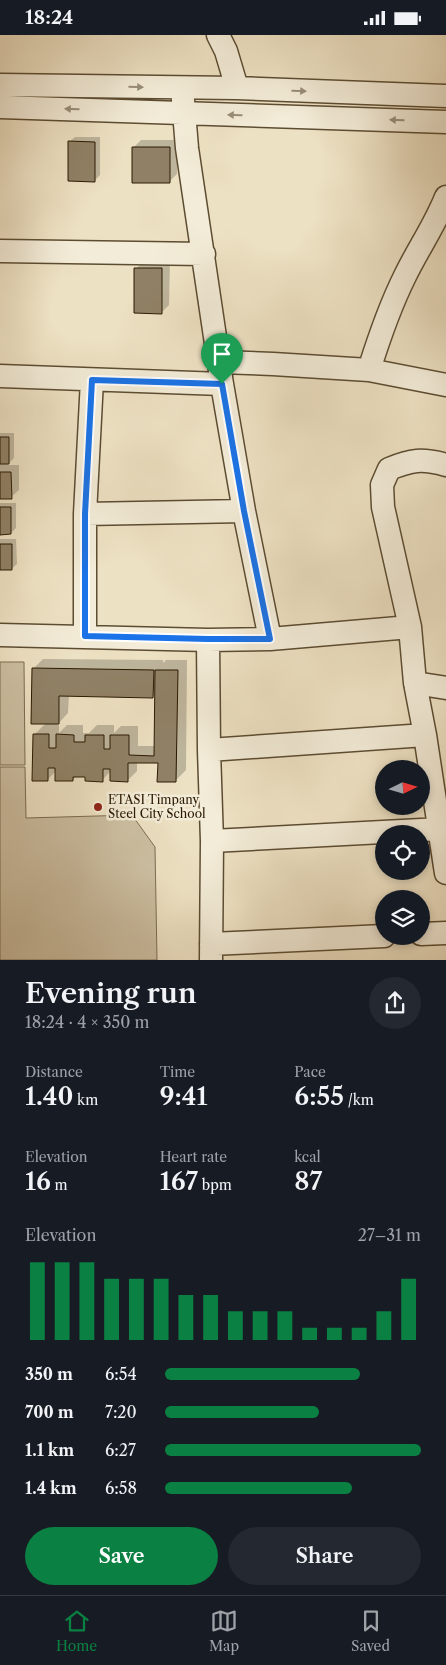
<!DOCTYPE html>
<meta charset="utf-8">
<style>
body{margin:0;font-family:"Libre Caslon Text",serif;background:#242831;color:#f1f3f6;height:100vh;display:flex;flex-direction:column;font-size:19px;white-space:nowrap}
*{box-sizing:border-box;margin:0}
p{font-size:16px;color:#9ea1a6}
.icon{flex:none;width:28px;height:28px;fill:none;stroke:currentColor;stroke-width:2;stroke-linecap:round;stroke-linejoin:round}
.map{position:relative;height:925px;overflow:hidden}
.panel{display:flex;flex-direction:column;background:#171b24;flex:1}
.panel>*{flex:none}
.needle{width:32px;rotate:85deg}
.tools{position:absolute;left:375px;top:725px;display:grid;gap:10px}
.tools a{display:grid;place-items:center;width:55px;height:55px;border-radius:50%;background:#171b24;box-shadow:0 2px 8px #0003;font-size:25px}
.pin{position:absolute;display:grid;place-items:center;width:42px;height:42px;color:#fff;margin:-51px -21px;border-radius:50% 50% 50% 0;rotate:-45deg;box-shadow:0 0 5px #0007}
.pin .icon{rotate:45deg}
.round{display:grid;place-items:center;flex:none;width:52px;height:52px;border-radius:26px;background:#242831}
.summary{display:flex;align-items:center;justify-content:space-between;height:85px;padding:0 25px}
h1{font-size:28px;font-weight:600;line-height:38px}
.figures{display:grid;grid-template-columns:repeat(3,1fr);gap:8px;height:85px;padding:5px 25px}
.figures div{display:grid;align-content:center}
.figures b{font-size:25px;font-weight:600}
.figures small{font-size:14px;font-weight:400}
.figures p{font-size:14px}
.chart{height:140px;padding:10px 25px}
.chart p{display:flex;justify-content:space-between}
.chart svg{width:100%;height:90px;margin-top:5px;stroke:#0b8043;stroke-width:6}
.button{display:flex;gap:10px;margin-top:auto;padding:10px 25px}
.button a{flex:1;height:58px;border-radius:30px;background:#0b8043;color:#fff;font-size:20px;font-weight:600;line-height:58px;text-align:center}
.button a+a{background:#242831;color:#f1f3f6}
ul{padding:0 25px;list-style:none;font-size:16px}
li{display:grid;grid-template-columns:80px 60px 1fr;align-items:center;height:38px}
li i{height:12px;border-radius:6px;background:#0b8043}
.status{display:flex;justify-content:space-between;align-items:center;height:35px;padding:0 25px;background:#171b24;direction:ltr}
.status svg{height:14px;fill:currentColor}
.tab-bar{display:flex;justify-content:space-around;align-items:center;height:70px;border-top:1px solid #363941;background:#171b24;font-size:14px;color:#9ea1a6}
.tab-bar a{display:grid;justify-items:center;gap:2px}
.tab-bar .active{color:#0b8043}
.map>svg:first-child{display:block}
.green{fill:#ccbfa2;stroke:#7c6c52}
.shadow{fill:#0003;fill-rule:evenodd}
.building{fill:#908166;stroke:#2b1a02}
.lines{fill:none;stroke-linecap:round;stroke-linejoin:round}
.minor-casing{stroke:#5c4c32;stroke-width:25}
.minor{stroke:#f3ecd8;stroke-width:22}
.oneway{fill:#998e78}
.route-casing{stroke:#fff;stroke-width:10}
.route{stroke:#1a73e8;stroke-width:6}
.poi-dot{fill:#8f2418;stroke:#f3ecd8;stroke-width:2}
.labels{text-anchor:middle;stroke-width:5;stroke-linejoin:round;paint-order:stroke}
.poi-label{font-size:12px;fill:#2b1a02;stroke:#f3ecd8;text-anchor:start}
</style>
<div class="status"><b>18:24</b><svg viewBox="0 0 49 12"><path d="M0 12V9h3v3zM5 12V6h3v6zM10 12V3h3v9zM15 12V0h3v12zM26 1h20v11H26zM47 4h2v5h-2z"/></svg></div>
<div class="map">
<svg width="446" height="925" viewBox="0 0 446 925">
<rect width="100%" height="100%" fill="#ede1c3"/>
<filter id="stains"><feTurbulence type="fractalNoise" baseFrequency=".004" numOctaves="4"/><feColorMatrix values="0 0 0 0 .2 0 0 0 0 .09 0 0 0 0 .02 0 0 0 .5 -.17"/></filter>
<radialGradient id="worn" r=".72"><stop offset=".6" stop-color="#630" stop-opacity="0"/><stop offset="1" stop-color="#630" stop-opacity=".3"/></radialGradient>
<path class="green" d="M 0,627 L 24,627 L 25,730 L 0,730 Z
M 0,732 L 25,732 L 26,783 L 132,780 L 155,812 L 157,925 L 0,925 Z"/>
<path class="shadow" d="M 75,102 L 100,102 L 100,140 L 94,146 L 69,107 Z
M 141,105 L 178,105 L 177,139 L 169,147 L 134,112 Z
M 143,226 L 170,226 L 169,270 L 161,278 L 136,234 Z
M 0,398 L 14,398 L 14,423 L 7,430 L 19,430 L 19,455 L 11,462 L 0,462 Z
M 0,468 L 16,468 L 16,493 L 11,498 L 0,498 Z
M 0,504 L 16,504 L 17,529 L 11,534 L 0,534 Z
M 43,624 L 163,625 L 163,628 L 166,625 L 187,625 L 186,735 L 176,745 L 159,727 L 137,727 L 137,736 L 127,746 L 111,736 L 102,745 L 86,741 L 77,740 L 73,745 L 57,735 L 47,745 L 34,700 L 46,688 L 33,634 ZM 156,658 L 155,711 L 138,711 L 138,691 L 121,691 L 114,698 L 114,690 L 97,690 L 89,698 L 83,698 L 83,690 L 67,690 L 59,698 L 59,690 L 57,690 L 68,678 L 69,660 L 153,662 Z"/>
<path class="building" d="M 68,106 L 95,107 L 95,147 L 68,146 Z
M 132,112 L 170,112 L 170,148 L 132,148 Z
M 134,233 L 162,233 L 162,279 L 134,278 Z
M 0,402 L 9,402 L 9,429 L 0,429 Z
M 0,437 L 11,437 L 12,464 L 0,464 Z
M 0,472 L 11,472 L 11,499 L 0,500 Z
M 0,509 L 12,509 L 12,535 L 0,535 Z
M 32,633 L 154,635 L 153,663 L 59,661 L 59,689 L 31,689 Z
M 155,635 L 178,635 L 176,747 L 157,747 L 158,728 L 128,728 L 128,747 L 110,746 L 110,734 L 103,734 L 103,747 L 85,746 L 85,742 L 73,742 L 73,746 L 55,746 L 55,733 L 48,733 L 48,746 L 32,746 L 33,699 L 49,699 L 49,713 L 56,713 L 56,699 L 74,700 L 74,707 L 85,707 L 85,700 L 104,700 L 104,714 L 110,714 L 110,700 L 129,700 L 129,720 L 154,721 Z"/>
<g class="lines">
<defs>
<path id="minor" d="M 218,0 L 226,16 L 237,53
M 0,50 L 237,53 L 446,61
M 182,53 L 187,113 L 222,349 L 244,476 L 270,604
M 0,72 L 446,87
M 0,216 L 204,219
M 220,327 L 273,329 L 369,335 L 446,350
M 369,335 C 379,303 390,271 405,241 C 418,214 435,190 446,162
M 0,341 L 222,349
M 446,430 C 422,423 411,425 389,434 L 382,450 L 383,472 L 410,592 L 415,648 L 425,700 L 446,838
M 85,479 L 244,476
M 0,600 L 208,605 L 270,604 L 410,592
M 85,601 L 85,479 L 92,345
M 208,605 L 209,715 L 212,806 L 211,925
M 415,648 L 446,653
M 209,715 L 425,700
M 212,806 L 440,794
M 421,899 L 446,898
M 211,909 L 384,901"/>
</defs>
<use href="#minor" class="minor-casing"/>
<use href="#minor" class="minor"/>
</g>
<defs><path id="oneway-solid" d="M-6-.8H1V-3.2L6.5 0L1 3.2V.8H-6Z" transform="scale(1.25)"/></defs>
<g class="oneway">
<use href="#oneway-solid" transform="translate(136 52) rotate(1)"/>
<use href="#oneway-solid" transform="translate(299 56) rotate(2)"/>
<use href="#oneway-solid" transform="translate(72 74) rotate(-178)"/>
<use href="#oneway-solid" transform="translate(235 80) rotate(-178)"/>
<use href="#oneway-solid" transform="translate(397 85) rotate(-178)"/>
</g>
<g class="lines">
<defs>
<path id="route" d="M 92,345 L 222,349 L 244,476 L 270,604 L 208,604 L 85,601 L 85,479 Z"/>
</defs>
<use href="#route" class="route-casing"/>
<use href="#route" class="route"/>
</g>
<circle class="poi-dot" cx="98" cy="772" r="5"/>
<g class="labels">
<g class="poi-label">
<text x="108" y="769">ETASI Timpany<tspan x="108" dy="14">Steel City School</tspan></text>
</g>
</g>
<rect width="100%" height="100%" filter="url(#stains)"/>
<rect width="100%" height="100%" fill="url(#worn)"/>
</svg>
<div class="tools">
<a><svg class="needle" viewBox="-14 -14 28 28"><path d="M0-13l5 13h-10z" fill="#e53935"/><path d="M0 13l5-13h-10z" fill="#9ea1a6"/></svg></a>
<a><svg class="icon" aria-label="locate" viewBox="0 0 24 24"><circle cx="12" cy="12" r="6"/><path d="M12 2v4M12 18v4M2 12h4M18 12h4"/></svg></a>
<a><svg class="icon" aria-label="layers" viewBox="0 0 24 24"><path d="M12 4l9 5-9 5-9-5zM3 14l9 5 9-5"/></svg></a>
</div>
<div class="pin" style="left:222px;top:349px;background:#1e9e55"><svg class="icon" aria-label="arrive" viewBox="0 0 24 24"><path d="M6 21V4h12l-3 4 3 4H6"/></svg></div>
</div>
<section class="panel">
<div class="summary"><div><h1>Evening run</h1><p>18:24 · 4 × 350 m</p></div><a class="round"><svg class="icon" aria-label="share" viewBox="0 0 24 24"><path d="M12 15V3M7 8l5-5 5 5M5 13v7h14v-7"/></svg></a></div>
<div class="figures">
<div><p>Distance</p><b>1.40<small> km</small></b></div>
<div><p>Time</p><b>9:41</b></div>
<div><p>Pace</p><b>6:55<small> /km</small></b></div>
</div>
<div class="figures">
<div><p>Elevation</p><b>16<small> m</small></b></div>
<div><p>Heart rate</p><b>167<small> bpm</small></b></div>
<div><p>kcal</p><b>87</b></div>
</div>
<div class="chart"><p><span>Elevation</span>27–31 m</p>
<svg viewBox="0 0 160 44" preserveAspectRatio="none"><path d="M5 44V6M15 44V6M25 44V6M35 44V14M45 44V14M55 44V14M65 44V22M75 44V22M85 44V30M95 44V30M105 44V30M115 44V38M125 44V38M135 44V38M145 44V30M155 44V14"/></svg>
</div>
<ul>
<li><b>350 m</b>6:54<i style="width:76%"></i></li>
<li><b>700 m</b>7:20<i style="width:60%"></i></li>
<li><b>1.1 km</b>6:27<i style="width:100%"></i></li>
<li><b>1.4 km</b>6:58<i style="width:73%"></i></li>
</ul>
<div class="button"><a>Save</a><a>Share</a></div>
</section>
<nav class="tab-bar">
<a class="active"><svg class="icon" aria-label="home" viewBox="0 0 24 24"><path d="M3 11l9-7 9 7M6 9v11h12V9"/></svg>Home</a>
<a><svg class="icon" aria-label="map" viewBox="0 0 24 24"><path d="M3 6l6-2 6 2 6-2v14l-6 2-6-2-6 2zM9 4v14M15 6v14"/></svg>Map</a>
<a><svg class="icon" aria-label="saved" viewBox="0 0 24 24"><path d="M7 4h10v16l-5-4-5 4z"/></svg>Saved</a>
</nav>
